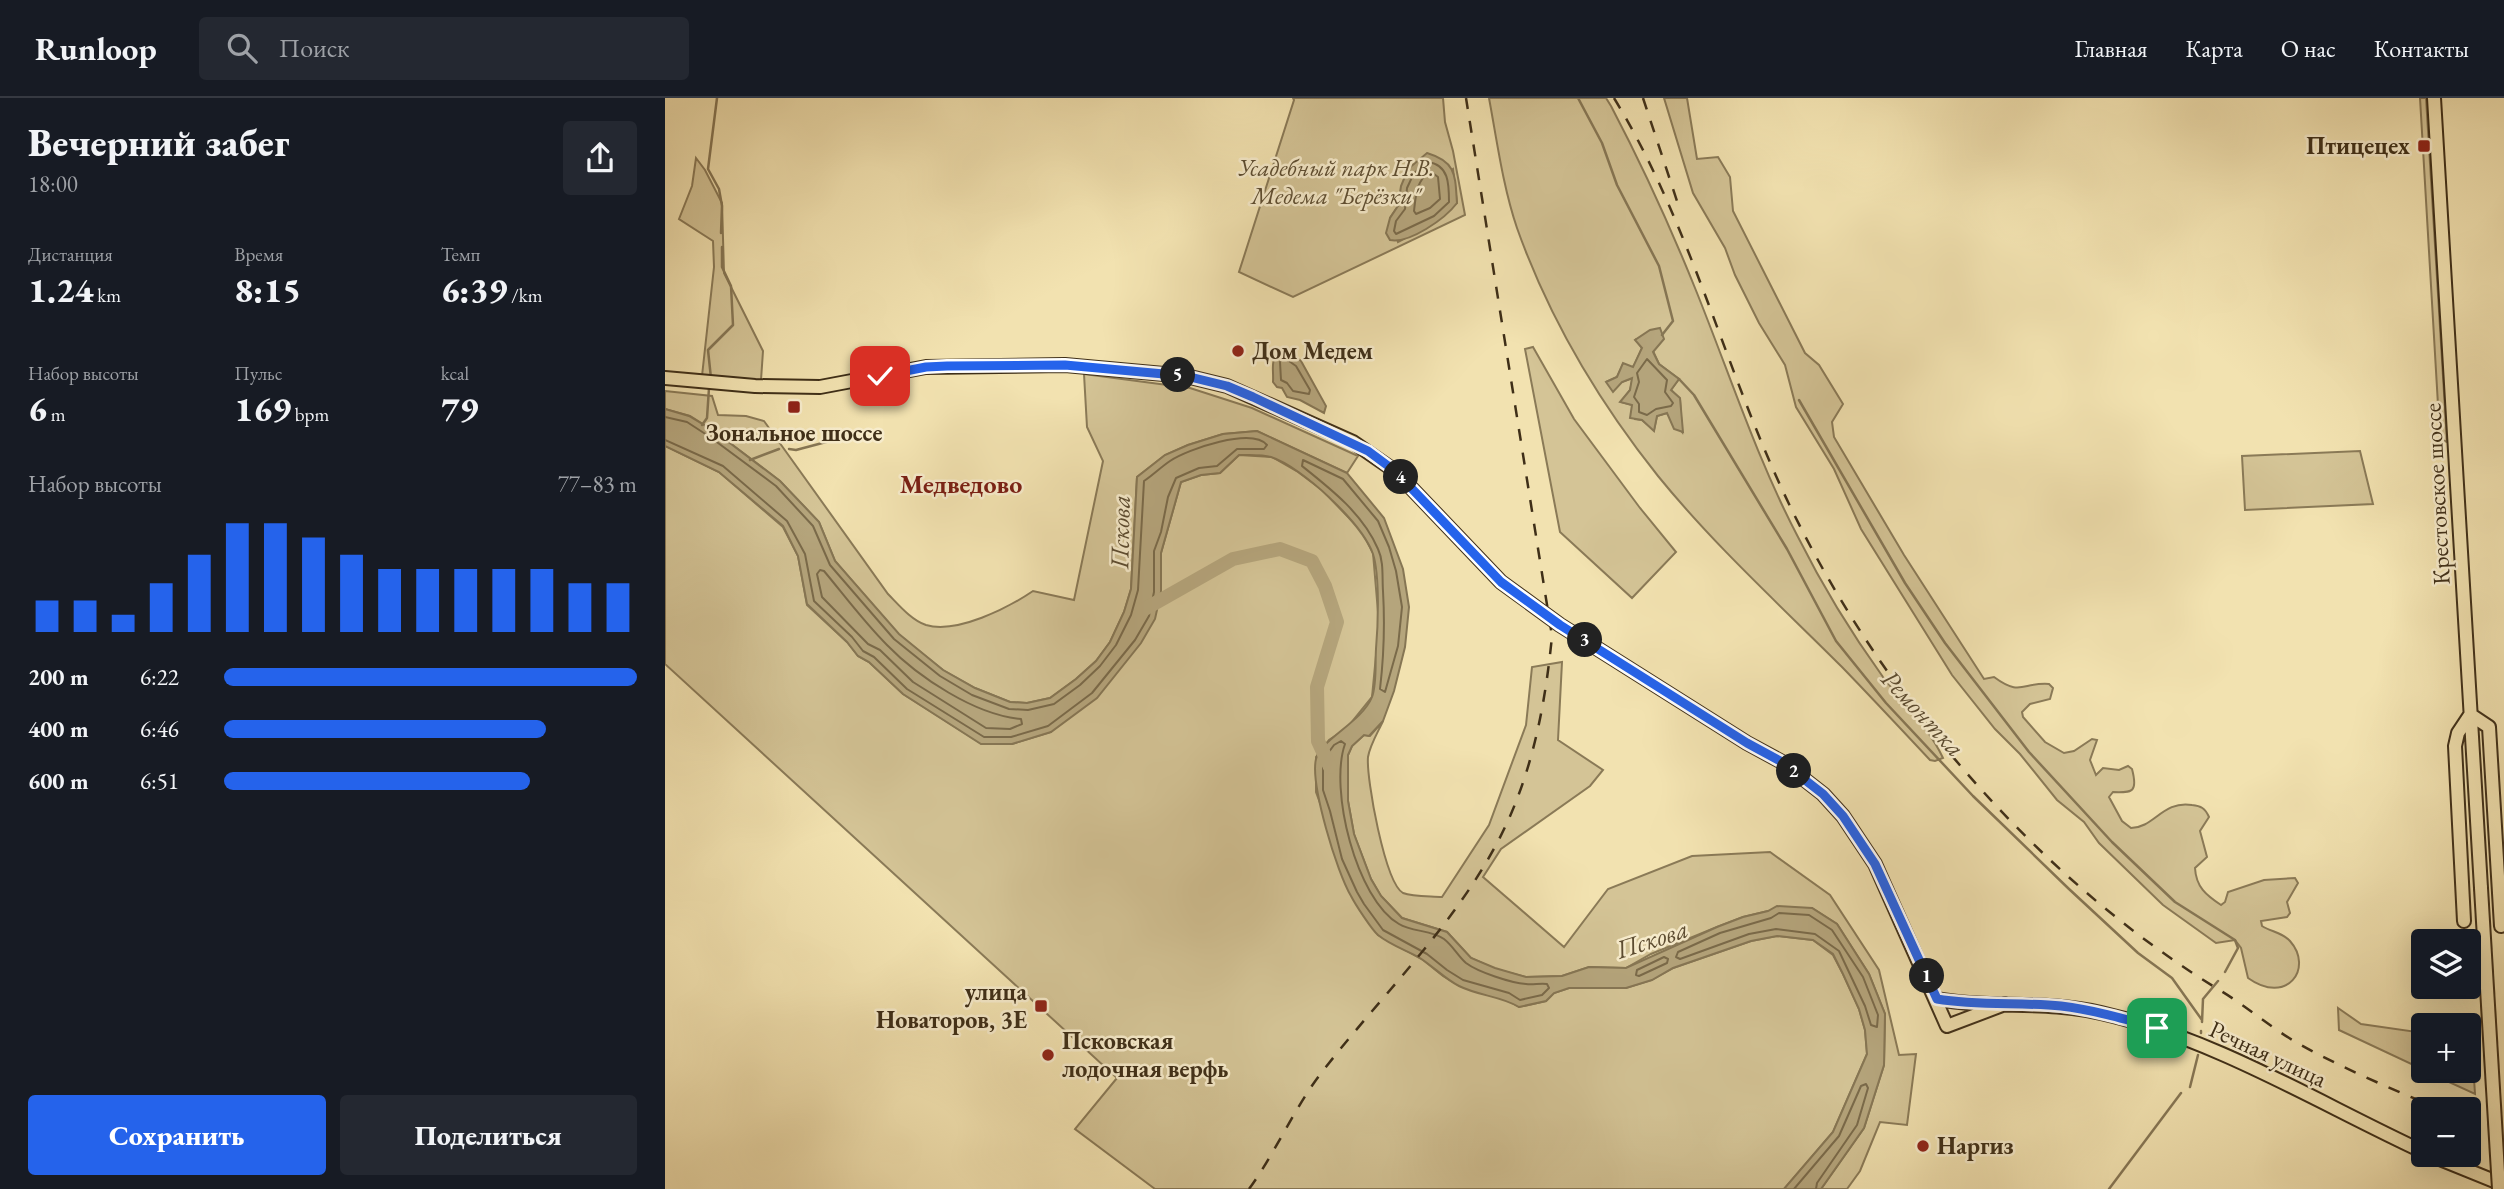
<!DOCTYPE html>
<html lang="ru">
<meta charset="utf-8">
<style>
body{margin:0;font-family:"EB Garamond",serif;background:#242831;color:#f1f3f6;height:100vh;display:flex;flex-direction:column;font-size:26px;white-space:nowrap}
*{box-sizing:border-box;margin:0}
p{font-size:23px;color:#9ea1a6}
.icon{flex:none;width:38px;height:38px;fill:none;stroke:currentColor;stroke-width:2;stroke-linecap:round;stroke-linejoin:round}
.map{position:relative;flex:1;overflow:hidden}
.drawer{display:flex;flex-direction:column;background:#171b24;width:665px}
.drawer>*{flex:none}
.fabs{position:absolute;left:1746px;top:831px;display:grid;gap:14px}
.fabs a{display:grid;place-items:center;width:70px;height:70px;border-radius:7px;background:#171b24;box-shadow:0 7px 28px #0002;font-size:35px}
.pin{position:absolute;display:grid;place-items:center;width:60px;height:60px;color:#fff;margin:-30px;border-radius:14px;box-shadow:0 4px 10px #0006}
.km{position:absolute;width:35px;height:35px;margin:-18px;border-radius:50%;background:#222;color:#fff;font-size:19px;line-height:35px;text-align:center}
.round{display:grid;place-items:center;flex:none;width:74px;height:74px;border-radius:7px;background:#242831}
.summary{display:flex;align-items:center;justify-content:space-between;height:119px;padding:0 28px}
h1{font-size:38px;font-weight:800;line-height:52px}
.stats{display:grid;grid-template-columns:repeat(3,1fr);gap:10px;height:119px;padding:7px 28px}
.stats div{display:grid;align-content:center}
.stats b{font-size:35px;font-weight:800}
.stats small{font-size:19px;font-weight:400}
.stats p{font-size:19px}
.chart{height:196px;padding:14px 28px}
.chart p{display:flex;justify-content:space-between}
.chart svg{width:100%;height:126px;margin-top:7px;stroke:#2563eb;stroke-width:6}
.button{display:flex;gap:14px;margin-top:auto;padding:14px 28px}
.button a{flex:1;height:80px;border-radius:7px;background:#2563eb;color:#fff;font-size:28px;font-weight:800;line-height:80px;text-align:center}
.button a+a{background:#242831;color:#f1f3f6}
ul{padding:0 28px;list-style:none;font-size:23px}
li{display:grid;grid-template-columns:112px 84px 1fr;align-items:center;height:52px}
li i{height:18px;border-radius:9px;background:#2563eb}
header{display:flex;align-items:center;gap:42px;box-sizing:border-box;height:98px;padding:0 35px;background:#171b24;border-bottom:2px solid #363941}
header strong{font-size:33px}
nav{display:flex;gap:38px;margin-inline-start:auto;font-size:24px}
.search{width:490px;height:63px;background:#242831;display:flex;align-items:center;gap:18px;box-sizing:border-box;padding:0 24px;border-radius:7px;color:#9ea1a6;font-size:26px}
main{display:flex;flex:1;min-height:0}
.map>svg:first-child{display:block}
.green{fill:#d4c496;stroke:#8a7a57;stroke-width:2;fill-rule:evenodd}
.water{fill:#b5a57c;stroke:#867654;stroke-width:2}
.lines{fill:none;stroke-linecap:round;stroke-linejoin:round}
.shore{stroke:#7a6a4a;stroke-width:2}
.stream{stroke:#867654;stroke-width:2.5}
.river{stroke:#b5a57c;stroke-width:14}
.major-casing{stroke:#3f2f18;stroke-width:16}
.major{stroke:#f2e2b0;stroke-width:12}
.rail{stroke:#3f2f18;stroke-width:2.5;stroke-dasharray:12 12;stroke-linecap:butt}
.major-bridge-casing{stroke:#3f2f18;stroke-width:16;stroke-linecap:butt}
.major-bridge{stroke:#f2e2b0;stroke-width:12}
.route-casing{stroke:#fff;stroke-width:14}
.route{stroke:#2563eb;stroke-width:9}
.poi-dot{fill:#8f2418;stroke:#f7eccc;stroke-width:2.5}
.labels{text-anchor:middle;stroke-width:5;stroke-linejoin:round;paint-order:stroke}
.poi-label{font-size:24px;font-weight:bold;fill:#3f2f18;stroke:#f7eccc;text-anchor:start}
.park-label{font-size:24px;font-style:italic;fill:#5d4d31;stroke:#f7eccc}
.street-label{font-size:24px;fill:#3f2f18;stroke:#f7eccc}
.neighbourhood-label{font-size:26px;font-weight:bold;fill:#7a1f14;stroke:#f7eccc}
.water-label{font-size:26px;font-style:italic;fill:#5c4c31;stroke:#f7eccc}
</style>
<header>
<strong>Runloop</strong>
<div class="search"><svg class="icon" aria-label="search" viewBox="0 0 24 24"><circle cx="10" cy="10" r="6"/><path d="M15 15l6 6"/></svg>Поиск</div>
<nav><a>Главная</a><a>Карта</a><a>О нас</a><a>Контакты</a></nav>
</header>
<main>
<section class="drawer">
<div class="summary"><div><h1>Вечерний забег</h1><p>18:00</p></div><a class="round"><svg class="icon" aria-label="share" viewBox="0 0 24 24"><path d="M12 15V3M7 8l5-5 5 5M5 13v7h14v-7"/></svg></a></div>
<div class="stats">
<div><p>Дистанция</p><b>1.24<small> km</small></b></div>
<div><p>Время</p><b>8:15</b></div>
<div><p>Темп</p><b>6:39<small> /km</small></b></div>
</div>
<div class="stats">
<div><p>Набор высоты</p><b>6<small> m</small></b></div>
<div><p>Пульс</p><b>169<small> bpm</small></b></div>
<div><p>kcal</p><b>79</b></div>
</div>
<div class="chart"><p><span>Набор высоты</span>77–83 m</p>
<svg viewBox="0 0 160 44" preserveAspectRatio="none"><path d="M5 44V33M15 44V33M25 44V38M35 44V27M45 44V17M55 44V6M65 44V6M75 44V11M85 44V17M95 44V22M105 44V22M115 44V22M125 44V22M135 44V22M145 44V27M155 44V27"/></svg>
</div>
<ul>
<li><b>200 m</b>6:22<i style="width:100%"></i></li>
<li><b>400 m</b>6:46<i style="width:78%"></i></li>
<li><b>600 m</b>6:51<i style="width:74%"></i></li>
</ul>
<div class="button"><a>Сохранить</a><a>Поделиться</a></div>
</section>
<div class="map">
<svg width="1839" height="1091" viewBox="0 0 1839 1091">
<rect width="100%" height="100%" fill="#f2e2b0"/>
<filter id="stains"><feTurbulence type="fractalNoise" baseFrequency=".00286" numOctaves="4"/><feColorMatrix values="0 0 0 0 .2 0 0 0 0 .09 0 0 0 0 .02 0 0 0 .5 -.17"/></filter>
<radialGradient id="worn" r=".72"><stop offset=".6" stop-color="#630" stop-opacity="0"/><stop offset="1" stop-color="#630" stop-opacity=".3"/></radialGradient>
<path class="green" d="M 628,0 L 778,0 L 780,24 L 788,53 L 800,117 L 628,199 L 574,174 L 629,2 ZM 788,71 L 792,105 L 756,132 L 733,144 L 725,120 L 733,108 Z
M 824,0 L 941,0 L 946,8 C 977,67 1005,128 1030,190 C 1064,274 1091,359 1133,439 C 1157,487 1187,536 1218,579 C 1238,605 1264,630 1278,660 L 1270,663 L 1265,662 C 1236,631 1207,600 1177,569 C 1115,507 1049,447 993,378 C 934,304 884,220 852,130 C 838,89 832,43 824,0 ZM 970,241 L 988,253 L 994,266 L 1014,281 L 1006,292 L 1015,301 L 1017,334 L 1002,315 L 992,318 L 989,332 L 977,322 L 970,321 L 967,307 L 956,304 L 965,292 L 968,280 L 957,284 L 941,284 L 952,279 L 958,266 L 968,270 L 977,250 Z
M 999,0 L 1022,0 L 1032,61 L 1053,59 L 1065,79 L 1068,113 L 1140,255 L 1154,267 L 1178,306 L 1167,324 L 1169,339 L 1239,457 L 1319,581 L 1329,579 C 1356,599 1357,584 1384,586 L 1388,590 L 1385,601 L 1365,606 L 1357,614 L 1358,619 L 1380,644 L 1399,655 L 1409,653 L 1427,641 L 1432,642 L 1425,662 L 1431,677 L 1438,670 L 1454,672 L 1463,668 L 1467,671 C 1473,694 1468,695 1448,694 L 1444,699 L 1457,723 L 1466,730 C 1489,730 1498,702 1527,707 C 1536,708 1540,710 1544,719 L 1535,733 L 1542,759 L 1530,770 C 1531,789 1541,797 1556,807 L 1560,804 L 1563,794 L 1599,782 L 1630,780 L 1633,785 L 1622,804 L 1625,815 L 1622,819 L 1596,823 L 1597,828 C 1606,834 1617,834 1625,843 C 1649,870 1622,908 1583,880 L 1576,850 L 1570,842 L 1551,845 L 1498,807 L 1434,745 L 1419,724 L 1392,702 L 1355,656 L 1330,631 L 1287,577 L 1196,431 L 1169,371 L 1131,309 L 1120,267 L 1094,225 L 1070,177 L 1060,150 L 1028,95 Z
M 1755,0 L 1761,0 L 1782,344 L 1775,341 Z
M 31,60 L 40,72 L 57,105 L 59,175 L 98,253 L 96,282 L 37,278 L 49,169 L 48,143 L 14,121 L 27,88 Z
M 868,249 L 909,321 L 975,410 L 1011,454 L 967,500 L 895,434 L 860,251 Z
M 419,276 L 525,290 L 587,310 L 693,358 L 682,375 L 592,333 L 558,336 L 523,347 L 500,357 L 472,379 L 466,491 L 459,514 L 445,544 L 431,563 L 411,581 L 385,600 L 362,605 L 345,604 L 310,590 L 278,572 L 233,536 L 170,463 L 154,424 L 115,383 L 49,333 L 25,318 L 0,311 L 0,293 L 47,298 L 53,317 L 81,318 L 99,323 L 223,496 C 233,506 246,522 261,527 C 292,536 343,510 368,493 L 409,502 L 438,363 L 422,329 Z
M 0,348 L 54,374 L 118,429 L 133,458 L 142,507 L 182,544 L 193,558 L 204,564 L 238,596 L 317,646 L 347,646 L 386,634 L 496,494 L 496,455 L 516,384 L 536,377 L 555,375 L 574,357 L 607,359 L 633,374 L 657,392 L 686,422 L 696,432 L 708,455 L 714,526 L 707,599 L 682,630 L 664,642 L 651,659 L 651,694 L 694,810 L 713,837 L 758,862 L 778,878 L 795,888 L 842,902 L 854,909 L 881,903 L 889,895 L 904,890 L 961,890 L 986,882 L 1008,870 L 1086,843 L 1112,838 L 1148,842 L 1168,857 L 1178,876 L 1194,911 L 1200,932 L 1202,956 L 1168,1034 L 1119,1091 L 490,1091 L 410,1031 L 452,980 L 0,566 Z
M 1695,353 L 1708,406 L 1580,412 L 1577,358 Z
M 897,564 L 893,642 L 938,672 L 925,688 L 836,751 L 818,779 L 899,849 L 943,791 L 1027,758 L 1105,754 L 1165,797 L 1214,872 L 1234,957 L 1251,956 L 1242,1027 L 1215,1024 L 1195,1073 L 1182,1091 L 1156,1091 L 1199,1030 L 1219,967 L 1220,916 L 1204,876 L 1172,826 L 1147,810 L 1103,813 L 1078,819 L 1052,829 L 986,856 L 961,870 L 924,869 L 897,878 L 861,879 L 830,871 L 806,860 L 782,834 L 737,820 L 716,798 L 706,781 L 689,736 L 683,703 L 683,657 L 687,648 L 699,637 L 705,638 L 718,623 C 713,634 705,647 703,659 C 701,680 720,785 738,795 C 748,799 766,798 777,799 L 824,727 L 861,627 L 867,569 Z
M 1673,910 L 1696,926 L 1759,935 L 1759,972 L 1674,932 Z
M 1804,934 L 1806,934 L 1810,996 L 1760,973 L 1804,973 Z"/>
<path class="water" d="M 762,55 C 792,64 790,78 792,105 C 780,121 744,146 725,142 L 721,135 L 725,120 L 733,108 L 736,88 L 743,71 Z
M 995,230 L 999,241 L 988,254 L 994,266 L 1014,281 L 1006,292 L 1015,300 L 1018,334 L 1009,331 L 1002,315 L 992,318 L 989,333 L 977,322 L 965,320 L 967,307 L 955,304 L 965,292 L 967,280 L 957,284 L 948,294 L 941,284 L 952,279 L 958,265 L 968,269 L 977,250 L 970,242 L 985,232 Z
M 621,252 L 636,263 L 661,308 L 659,315 L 635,302 L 622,299 L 617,290 L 612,289 L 608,284 C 609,267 603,260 621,252 Z
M 0,311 L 24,318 L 49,333 L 115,383 L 154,424 L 170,463 L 234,536 L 278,572 L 310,590 L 345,604 L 362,605 L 385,600 L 411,581 L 431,563 L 445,544 L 459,514 L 466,491 L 472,379 L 500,357 L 523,347 L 558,336 L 592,333 L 682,375 L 719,420 L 738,471 L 744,509 L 740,549 L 729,593 L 718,623 L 704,638 L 699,637 L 687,648 L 683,657 L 683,703 L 689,736 L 706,781 L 716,798 L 737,820 L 782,834 L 806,860 L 830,870 L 861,879 L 897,878 L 924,869 L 961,870 L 1052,829 L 1078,819 L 1103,813 L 1112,808 L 1147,810 L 1172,826 L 1204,876 L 1220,916 L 1219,967 L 1199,1030 L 1156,1091 L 1119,1091 L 1168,1034 L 1202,956 L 1200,932 L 1194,911 L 1178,876 L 1168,856 L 1148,842 L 1112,838 L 1086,843 L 1008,870 L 987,882 L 961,890 L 904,890 L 889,895 L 881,903 L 854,909 C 836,898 814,898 794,888 C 780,881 769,869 755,860 C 743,853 725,847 713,837 C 707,832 690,806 686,798 C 672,775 645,686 651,661 C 655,642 697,624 707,599 C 712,585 710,566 711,551 C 713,528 715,478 708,456 C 697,425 637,369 606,359 C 596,356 584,357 574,357 L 555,375 L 536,377 L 516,384 L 496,455 L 496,494 L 490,521 L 476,545 L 432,600 L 386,634 L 347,646 L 316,646 L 238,596 L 204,564 L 193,558 L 182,544 L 142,506 L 133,458 L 118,428 L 54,374 L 0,348 Z"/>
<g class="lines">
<path class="shore" d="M 763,64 C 784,67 784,86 784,104 L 769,118 L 731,136 L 729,133 L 731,123 L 740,111 L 742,90 L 749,75 Z
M 765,73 L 773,79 L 775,101 L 765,110 L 751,116 L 749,113 C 751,96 751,84 765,73 Z
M 617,261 L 621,261 L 631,268 L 645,292 L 644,296 L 628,293 L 622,285 L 616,282 L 615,264 Z
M 982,261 L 1002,282 L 1000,294 L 1008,305 L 1006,308 L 991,311 L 982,317 L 974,314 L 974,306 L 969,299 L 974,284 L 972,275 Z
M 0,319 L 22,324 L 45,339 L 111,388 L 148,428 L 165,467 L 229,541 L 275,578 L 307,597 L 344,611 L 363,612 L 389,606 L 415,587 L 435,568 L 451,547 L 466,517 L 473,492 L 479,383 C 488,377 496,369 505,363 C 523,351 587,329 602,347 L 599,351 L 572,351 L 552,368 L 534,370 L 511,380 L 503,399 L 496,434 L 489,453 L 489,494 L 484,518 L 470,542 L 427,595 L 383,628 L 346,639 L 319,639 L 242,591 L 209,559 L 198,553 L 187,539 L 149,503 L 140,456 L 122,423 L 58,368 L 0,342
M 638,362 L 678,381 L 713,423 L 724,449 L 731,473 L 737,509 L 733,548 L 720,594 L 715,591 C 719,557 720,527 718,493 C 717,479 719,464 713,451 C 698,416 666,391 637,368 Z
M 155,472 L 159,473 C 179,497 199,524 222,547 C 253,579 310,617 356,621 L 357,626 L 345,631 L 321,630 L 248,584 L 215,552 L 203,546 L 157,499 L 152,476 Z
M 676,643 L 680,646 C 664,691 691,801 734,826 C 747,834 767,832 779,841 C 788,848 793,858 801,865 C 813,874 846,885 861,886 C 868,887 875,885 882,886 L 884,890 L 877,897 L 855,902 L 844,895 L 798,882 L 782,872 L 762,856 L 718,832 L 699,806 L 692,794 L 677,761 L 665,713 L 658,692 L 658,662 L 669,647 Z
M 1114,815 L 1144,817 L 1167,832 L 1198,879 L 1213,917 L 1212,929 L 1206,927 L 1200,908 L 1174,853 L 1150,836 L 1111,831 L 1084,836 L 1015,861 L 1011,859 L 1013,854 L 1055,835 L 1106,820 Z
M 999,859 L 1003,861 L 1002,865 L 974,878 L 971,877 L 972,872 Z
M 1129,1091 L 1174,1038 L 1196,988 L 1201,986 L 1203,990 L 1192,1027 L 1152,1085 L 1151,1091"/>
<path class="stream" d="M 52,0 L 43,71 L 54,91 L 57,108 L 56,135
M 913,0 L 937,45 L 952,87 L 994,168 L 1008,223 L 997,237
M 46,280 L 43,252 L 68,227 L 66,188 L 57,169 L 57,149
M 1014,281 L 1029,297 L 1122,451 L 1171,543 L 1221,605 L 1308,698 L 1404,791 L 1473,855 L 1507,880 L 1537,922
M 1134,302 L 1240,485 L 1280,545 L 1364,654 L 1447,744 L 1510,804 L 1570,842 L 1573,850 L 1560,874
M 37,327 L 42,320 L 44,290
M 124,351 L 131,352 L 180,339
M 85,362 L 114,351
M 1537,924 L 1538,901 L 1553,883
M 1536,935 L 1536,933
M 1525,989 L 1533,957
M 1444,1091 L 1516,995"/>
<path class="river" d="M 478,512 L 568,461 L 615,451 L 647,463 L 660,488 L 672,524 L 652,589 L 653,643 L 665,669"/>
<defs>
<path id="major" d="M 1769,0 L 1816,790
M 0,280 L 90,288 L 155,289 L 261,269 L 400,267 L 521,278 L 562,288 L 688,344 L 730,373 L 836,484 L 895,527 L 1082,645 L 1117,664 L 1158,696 L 1178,718 L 1210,766 L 1282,928 L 1340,906
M 1806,617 L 1824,629 L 1836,828
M 1799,823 L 1790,648 L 1793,635 L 1805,617
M 1272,901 C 1326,911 1382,902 1436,915 C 1551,941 1653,1005 1759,1054
M 1765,1057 L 1839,1087"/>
</defs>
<use href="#major" class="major-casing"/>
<use href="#major" class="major"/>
<path class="rail" d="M 949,0 C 1026,126 1060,273 1124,406 C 1217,599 1372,781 1556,893 C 1581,908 1604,928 1629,943 C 1676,970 1727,991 1777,1012
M 978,0 L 1012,103
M 1804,1023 L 1839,1037
M 584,1091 C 611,1054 629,1010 657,974 C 715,899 786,831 831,747 C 866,682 880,610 887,538 L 801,0"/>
<defs>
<path id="major-bridge" d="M 1816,790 L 1834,1091"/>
</defs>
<use href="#major-bridge" class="major-bridge-casing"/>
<use href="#major-bridge" class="major-bridge"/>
</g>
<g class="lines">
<defs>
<path id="route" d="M 215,278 L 261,269 L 282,268 L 400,267 L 521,278 L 562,288 L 588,299 L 703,353 L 730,373 L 836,484 L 895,527 L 1082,645 L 1117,664 L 1158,696 L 1178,718 L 1210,766 L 1272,901 C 1313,908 1355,904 1396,908 C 1429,912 1460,921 1492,930"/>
</defs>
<use href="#route" class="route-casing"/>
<use href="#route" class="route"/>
</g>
<g class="poi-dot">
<rect x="1752" y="41" width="14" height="14" rx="3.5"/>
<circle cx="573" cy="253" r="7"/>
<rect x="122" y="302" width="14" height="14" rx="3.5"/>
<rect x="369" y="901" width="14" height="14" rx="3.5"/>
<circle cx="383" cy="957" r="7"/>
<circle cx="1258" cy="1048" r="7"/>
</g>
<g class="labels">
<g class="poi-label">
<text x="1745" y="56" text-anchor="end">Птицецех</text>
<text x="587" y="261">Дом Медем</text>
<text x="129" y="343" text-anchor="middle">Зональное шоссе</text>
<text x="362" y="902" text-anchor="end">улица<tspan x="362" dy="28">Новаторов, 3Е</tspan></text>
<text x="397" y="951">Псковская<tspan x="397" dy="28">лодочная верфь</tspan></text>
<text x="1272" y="1056">Наргиз</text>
</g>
<g class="park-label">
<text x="671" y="78">Усадебный парк Н.В.<tspan x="671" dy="28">Медема "Берёзки"</tspan></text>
</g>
<g class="street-label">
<text transform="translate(1772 396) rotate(-93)" y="8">Крестовское шоссе</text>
<text transform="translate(1603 956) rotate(25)" y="8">Речная улица</text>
</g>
<g class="neighbourhood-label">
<text x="296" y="395">Медведово</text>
</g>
<g class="water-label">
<text transform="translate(455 434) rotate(-89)" y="9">Пскова</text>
<text transform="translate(1258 615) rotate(47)" y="9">Ремонтка</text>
<text transform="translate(987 841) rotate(-18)" y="9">Пскова</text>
</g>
</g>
<rect width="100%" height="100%" filter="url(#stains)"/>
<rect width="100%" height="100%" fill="url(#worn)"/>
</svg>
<div class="fabs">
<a><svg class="icon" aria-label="layers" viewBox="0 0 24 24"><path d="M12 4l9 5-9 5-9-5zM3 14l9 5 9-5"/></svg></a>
<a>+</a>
<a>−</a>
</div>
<div class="pin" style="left:1492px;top:930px;background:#1e9e55"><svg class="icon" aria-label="arrive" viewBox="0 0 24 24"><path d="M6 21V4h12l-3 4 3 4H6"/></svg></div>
<div class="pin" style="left:215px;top:278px;background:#d93025"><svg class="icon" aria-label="check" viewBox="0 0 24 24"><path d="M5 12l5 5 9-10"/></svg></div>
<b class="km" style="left:1262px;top:878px">1</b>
<b class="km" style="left:1129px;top:673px">2</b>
<b class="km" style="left:920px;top:542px">3</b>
<b class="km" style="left:736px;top:379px">4</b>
<b class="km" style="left:513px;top:277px">5</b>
</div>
</main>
